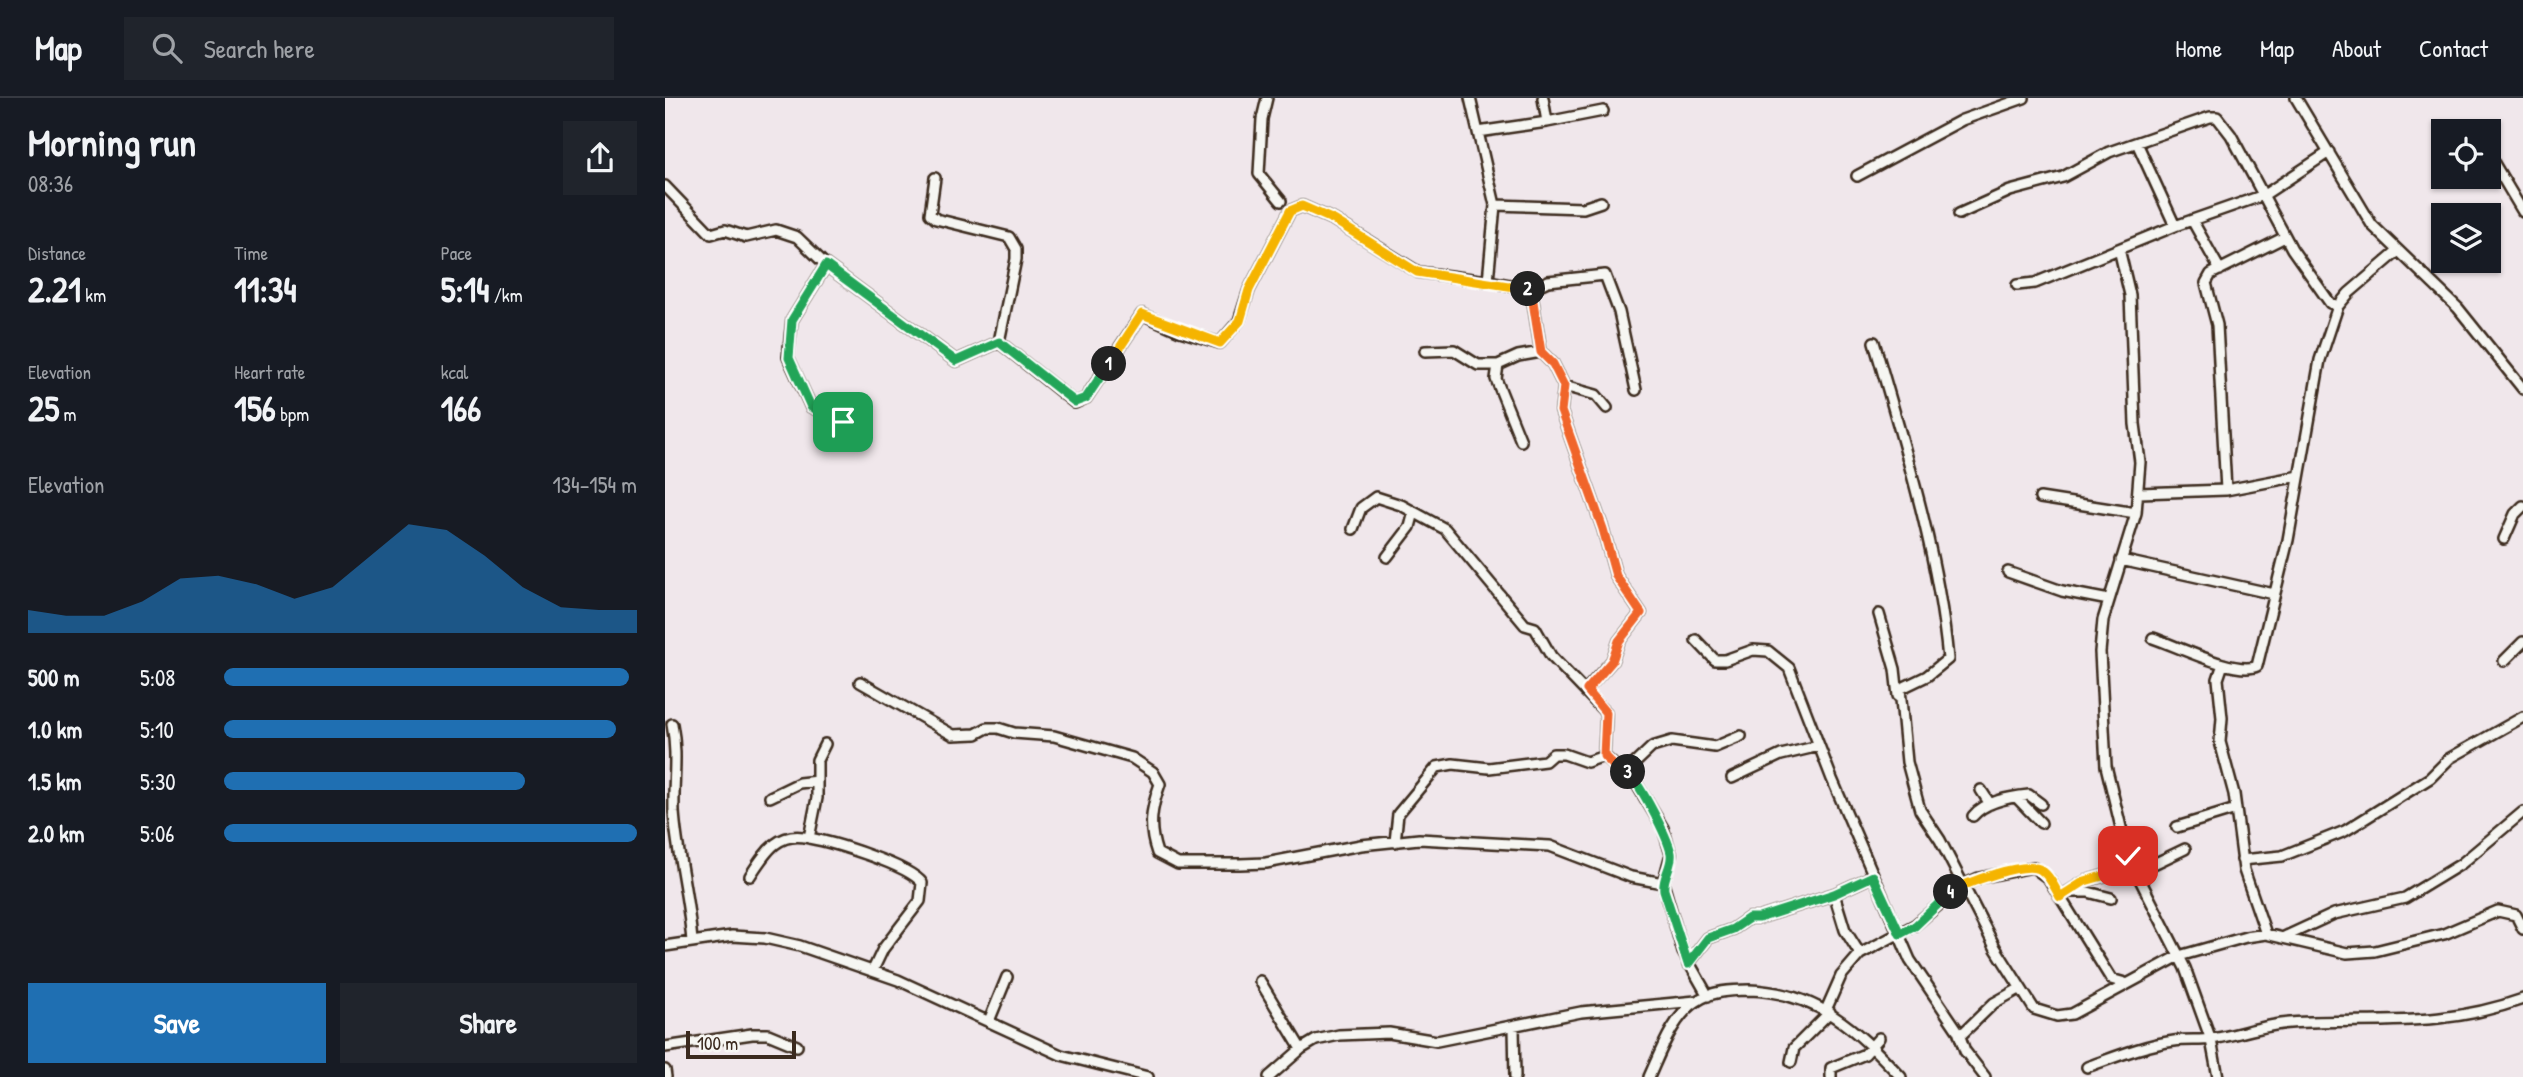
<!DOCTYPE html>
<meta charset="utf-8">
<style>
body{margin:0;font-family:"Patrick Hand",sans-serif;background:#20242c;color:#f1f3f6;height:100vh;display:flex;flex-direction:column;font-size:26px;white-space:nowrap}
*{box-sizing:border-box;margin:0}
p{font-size:23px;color:#9ea1a6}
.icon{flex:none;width:38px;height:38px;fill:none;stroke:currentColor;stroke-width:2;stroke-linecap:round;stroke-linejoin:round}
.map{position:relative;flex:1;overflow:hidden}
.details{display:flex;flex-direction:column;background:#171b24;width:665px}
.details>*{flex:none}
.controls{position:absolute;left:1766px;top:21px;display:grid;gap:14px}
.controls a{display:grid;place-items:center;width:70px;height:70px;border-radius:0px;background:#171b24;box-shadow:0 2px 5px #0004;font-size:35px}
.scale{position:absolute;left:21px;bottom:18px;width:110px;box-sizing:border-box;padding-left:7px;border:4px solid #3b2a1e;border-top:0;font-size:19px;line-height:24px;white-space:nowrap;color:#3b2a1e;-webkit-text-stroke:5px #f6f6f2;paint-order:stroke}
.pin{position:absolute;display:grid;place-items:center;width:60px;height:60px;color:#fff;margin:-30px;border-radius:14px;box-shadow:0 4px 10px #0006}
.km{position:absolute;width:35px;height:35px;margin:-18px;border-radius:50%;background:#222;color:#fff;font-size:19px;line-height:35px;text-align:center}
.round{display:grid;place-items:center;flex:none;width:74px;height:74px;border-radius:0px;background:#20242c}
.overview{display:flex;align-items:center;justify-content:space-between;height:119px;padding:0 28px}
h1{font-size:38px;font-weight:700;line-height:52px}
.stats{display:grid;grid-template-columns:repeat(3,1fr);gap:10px;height:119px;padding:7px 28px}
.stats div{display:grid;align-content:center}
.stats b{font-size:35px;font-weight:700}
.stats small{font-size:19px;font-weight:400}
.stats p{font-size:19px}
.chart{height:196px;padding:14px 28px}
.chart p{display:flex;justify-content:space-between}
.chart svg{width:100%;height:126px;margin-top:7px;fill:#1f6fb2;opacity:.7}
.action{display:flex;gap:14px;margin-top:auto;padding:14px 28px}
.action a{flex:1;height:80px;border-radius:0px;background:#1f6fb2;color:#fff;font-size:28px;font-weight:700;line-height:80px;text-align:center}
.action a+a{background:#20242c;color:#f1f3f6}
ul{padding:0 28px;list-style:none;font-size:23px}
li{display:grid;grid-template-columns:112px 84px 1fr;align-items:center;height:52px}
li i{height:18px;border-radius:9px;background:#1f6fb2}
header{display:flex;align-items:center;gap:42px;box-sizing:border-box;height:98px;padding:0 35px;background:#171b24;border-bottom:2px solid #363941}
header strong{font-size:33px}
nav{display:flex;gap:38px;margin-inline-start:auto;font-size:24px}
.search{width:490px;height:63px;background:#20242c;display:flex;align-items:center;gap:18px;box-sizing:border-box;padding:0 24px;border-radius:0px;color:#9ea1a6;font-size:26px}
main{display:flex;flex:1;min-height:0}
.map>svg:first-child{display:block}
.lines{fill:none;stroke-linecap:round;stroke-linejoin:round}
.minor-casing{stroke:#3b2a1e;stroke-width:14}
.minor{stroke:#f6f6f2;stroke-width:9}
.split-1-casing{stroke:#fff;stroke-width:14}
.split-2-casing{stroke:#fff;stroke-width:14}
.split-3-casing{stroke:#fff;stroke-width:14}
.split-4-casing{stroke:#fff;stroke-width:14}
.split-5-casing{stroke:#fff;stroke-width:14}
.split-1{stroke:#22a559;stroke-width:9}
.split-2{stroke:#f5b400;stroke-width:9}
.split-3{stroke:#f0652b;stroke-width:9}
.split-4{stroke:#22a559;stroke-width:9}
.split-5{stroke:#f5b400;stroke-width:9}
</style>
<header>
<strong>Map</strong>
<div class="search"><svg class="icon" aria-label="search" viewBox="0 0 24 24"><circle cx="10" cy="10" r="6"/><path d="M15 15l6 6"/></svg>Search here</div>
<nav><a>Home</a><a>Map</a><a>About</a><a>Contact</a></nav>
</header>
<main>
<section class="details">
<div class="overview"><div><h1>Morning run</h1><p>08:36</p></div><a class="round"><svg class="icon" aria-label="share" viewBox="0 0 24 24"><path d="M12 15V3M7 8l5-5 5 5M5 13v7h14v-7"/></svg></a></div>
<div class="stats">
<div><p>Distance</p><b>2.21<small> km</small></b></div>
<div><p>Time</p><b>11:34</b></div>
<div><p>Pace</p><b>5:14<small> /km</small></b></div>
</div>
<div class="stats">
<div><p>Elevation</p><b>25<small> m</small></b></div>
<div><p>Heart rate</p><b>156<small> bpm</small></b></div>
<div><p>kcal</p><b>166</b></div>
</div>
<div class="chart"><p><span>Elevation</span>134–154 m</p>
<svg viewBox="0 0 160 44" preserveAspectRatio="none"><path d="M0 44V36L10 38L20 38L30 33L40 25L50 24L60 27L70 32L80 28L90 17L100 6L110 8L120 17L130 28L140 35L150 36L160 36V44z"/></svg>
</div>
<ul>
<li><b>500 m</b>5:08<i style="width:98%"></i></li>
<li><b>1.0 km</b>5:10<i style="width:95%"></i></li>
<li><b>1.5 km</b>5:30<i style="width:73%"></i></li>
<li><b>2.0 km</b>5:06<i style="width:100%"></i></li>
</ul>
<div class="action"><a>Save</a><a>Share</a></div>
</section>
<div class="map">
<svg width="1858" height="979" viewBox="0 0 1858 979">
<rect width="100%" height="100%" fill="#f0e7eb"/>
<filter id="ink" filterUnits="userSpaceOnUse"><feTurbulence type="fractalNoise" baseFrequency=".0143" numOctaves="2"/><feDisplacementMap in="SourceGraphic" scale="14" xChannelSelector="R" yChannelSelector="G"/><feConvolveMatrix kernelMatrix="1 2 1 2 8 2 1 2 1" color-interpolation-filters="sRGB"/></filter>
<g filter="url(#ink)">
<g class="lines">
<defs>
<path id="minor" d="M 602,0 L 597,21 L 594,76 L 616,103
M 1631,0 L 1707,127 L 1793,210 L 1858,291
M 882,24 L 938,13
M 813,34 L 882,24 L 878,0
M 1472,45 L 1510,128
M 1824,57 L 1858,114
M 1192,78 L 1297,22 L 1359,0
M 270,80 L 265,116 L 271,121 L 344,139 L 351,151 L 351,161 L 334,244
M 0,88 L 46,136 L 60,132 L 81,139 L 111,132 L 132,139 L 161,167 L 291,263 L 334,244
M 830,107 L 918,110 L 936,104
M 1294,116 L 1345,93 L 1398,79 L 1444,54 L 1545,19 L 1552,19 L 1566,37 L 1627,151 L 1665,205 L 1673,208
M 1527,122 L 1555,172
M 1454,151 L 1465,197 L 1470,326 L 1475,364 L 1471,415 L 1438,522 L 1435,554 L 1441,668 L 1463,758 L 1520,870 L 1546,942 L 1553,979
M 161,167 L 127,222 L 123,259 L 146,309 L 178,324
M 823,183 L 866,191 L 876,254
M 1352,187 L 1370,185 L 1510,128 L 1599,97 L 1664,54
M 866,191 L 883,183 L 940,177 L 954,214 L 971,292
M 334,244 L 410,305 L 421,300 L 477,216 L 515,233 L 555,245 L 574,223 L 584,192 L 625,113 L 637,108 L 669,122 L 753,174 L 823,183 L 830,107 L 805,0
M 1209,244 C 1239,347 1273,454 1283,561 L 1262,578 L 1235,591 L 1242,664 L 1255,712 L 1275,742 L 1331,851 L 1369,911 L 1392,918 L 1407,916 L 1514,858 L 1581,839 L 1601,836 L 1682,855 L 1710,853 L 1779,836 L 1833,813 L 1851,817 L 1858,831
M 760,253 L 789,252 L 813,267 L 833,267 L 853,258 L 876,254 L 888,266 L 899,288 L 896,313 L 938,431 L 951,478 L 976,515 L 954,543 L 947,563 L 921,592
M 833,267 L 831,281 L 856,343
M 899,288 L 931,297 L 942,310
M 1561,392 L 1552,227 L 1541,185 L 1546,176 L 1620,139
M 1474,395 L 1561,392 L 1634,378
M 1375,400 L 1471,415
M 688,431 L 696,410 L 711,399 L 736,407 L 780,431 L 860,527 L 870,530 L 886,558 L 941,615 L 939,658 L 922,664 L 899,656 L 888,656 L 880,663 L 824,670 L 788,666 L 772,669 L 733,716 L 730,744
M 1839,441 L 1850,416 L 1858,408
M 722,459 L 745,429 L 749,414
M 1456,462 L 1609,496
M 1343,474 L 1397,493 L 1444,502
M 1214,516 L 1230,571 L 1233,598
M 1488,540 C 1512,548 1572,578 1592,568 L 1623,442 L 1655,262 L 1673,208 L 1684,195 L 1732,154
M 1031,542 L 1050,562 L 1060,562 L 1088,552 L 1103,553 L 1124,570 L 1167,681 L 1245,862 L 1293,933 L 1300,953 L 1320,979
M 1839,563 L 1858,544
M 1558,566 L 1553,581 L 1557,620 L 1555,644 L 1569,696 L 1579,772 L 1601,836
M 195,584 L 288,637 L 311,636 L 322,630 L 333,630 L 349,635 L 389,638 L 467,660 L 488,674 L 495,686 C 486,711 483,729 492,755 L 513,766 L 575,766 L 601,765 L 696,747 L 754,741 L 885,748 L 966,779 L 998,785 L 1006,756 L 998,730 L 965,675 L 949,667 L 939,658
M 7,626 C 13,656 8,683 9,714 C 12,757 24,800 27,844
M 965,675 L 968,667 L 987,649 L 1007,643 L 1050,649 L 1076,638
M 1067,680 L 1116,657 L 1154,648
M 152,683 L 152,662 L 160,646
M 1316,692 L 1325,706
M 105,699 L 134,685 L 152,683 L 152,700 L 144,740 C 167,744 244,767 257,785 L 255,803 L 218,851 L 208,872
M 1351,699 L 1376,725
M 1308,718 C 1320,703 1345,699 1364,697 L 1376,706
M 1512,729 L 1571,711
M 1577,762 L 1617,758 L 1680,733 L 1765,680 L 1785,660 L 1858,619
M 85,778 C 100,755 113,732 144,740
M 998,785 L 1018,854 L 1043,898
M 1406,794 L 1423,794 L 1446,800
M 1169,796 L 1180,832 L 1195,856
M 1395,799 L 1421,783 L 1455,773 L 1472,774 L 1520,751
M 1617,840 L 1669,816 L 1740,800 L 1796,766 L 1858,714
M 0,848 L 67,838 L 100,840 L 135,848 L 233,882 L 396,957 L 483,979
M 1023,866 L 1043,840 L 1068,831 L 1084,820 L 1094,820 L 1169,796 L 1208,778
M 595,883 L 636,951
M 1161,912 L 1176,878 L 1195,856 L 1250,827 L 1296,788 L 1314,780 L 1368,769 L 1384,781 L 1446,881 L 1460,885
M 324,923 L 342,879
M 849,930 L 850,979
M 1295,938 L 1329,905 L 1354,891
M 0,949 L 87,936 L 103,936 L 132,948
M 1126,964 L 1129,950 L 1165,914
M 1422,969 C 1450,959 1479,947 1509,943 C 1522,941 1535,943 1547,941 C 1573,937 1598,927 1625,925 C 1711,920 1774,931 1858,901
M 0,972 L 1,979
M 604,979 L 636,951 L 651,942 L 674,937 L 724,935 L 772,943 L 916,914 L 1031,903
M 984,979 C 995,955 1008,918 1032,903 C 1046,893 1067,892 1084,892 C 1152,894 1191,931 1236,979
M 1166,979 L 1166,970 L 1200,956 L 1214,940"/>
</defs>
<use href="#minor" class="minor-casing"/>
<use href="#minor" class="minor"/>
</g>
</g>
<g class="lines" filter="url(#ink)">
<defs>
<path id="split-1" d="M 178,324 L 146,309 L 124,260 L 127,222 L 161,167 L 291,263 L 334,244 L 410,304 L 421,300 L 444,266"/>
<path id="split-2" d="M 444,266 L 477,216 L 555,245 L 575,223 L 584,192 L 625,113 L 637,108 L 669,122 L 752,174 L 863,191"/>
<path id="split-3" d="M 863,191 L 866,191 L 876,254 L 888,266 L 899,288 L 896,313 L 938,431 L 951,478 L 976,515 L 954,543 L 947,563 L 922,592 L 941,615 L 939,658 L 948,667 L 963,674"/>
<path id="split-4" d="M 963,674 C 976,688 1002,737 1006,755 C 1008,768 997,779 999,792 L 1023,866 L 1043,840 L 1068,831 L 1084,820 L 1094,820 L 1169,796 L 1208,778 L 1235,836 L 1250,828 L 1286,794"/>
<path id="split-5" d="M 1286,794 C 1301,785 1360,762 1376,772 C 1385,778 1390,790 1395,799 L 1420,783 L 1455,773 L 1472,774 L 1463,758"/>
</defs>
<use href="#split-1" class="split-1-casing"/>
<use href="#split-2" class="split-2-casing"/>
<use href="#split-3" class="split-3-casing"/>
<use href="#split-4" class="split-4-casing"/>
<use href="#split-5" class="split-5-casing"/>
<use href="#split-1" class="split-1"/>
<use href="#split-2" class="split-2"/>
<use href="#split-3" class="split-3"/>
<use href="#split-4" class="split-4"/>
<use href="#split-5" class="split-5"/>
</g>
</svg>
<div class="controls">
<a><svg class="icon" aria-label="locate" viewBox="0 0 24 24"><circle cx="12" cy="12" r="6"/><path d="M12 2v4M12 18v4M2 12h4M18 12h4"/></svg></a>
<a><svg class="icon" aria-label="layers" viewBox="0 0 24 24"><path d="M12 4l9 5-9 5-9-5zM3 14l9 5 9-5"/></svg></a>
</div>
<div class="scale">100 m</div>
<div class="pin" style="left:178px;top:324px;background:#1e9e55"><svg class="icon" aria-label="arrive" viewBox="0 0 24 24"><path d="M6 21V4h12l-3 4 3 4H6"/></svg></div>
<div class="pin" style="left:1463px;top:758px;background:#d93025"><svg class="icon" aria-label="check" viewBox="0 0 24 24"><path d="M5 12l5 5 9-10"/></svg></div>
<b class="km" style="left:444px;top:266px">1</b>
<b class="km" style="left:863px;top:191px">2</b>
<b class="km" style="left:963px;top:674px">3</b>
<b class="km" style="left:1286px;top:794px">4</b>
</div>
</main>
